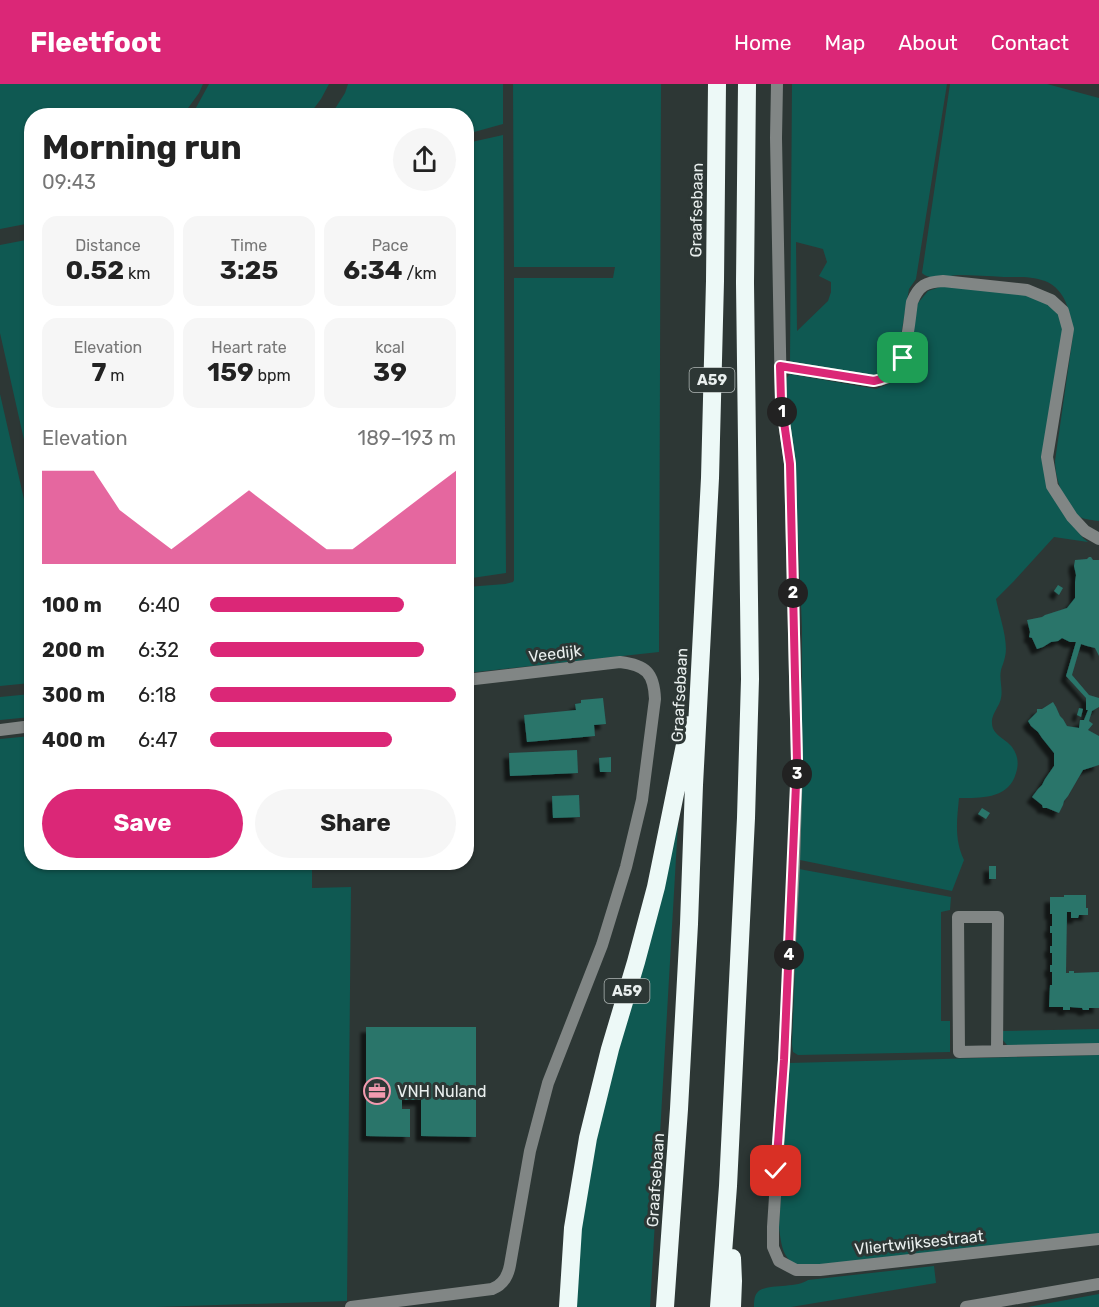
<!DOCTYPE html>
<meta charset="utf-8">
<style>
body{margin:0;font-family:Rubik,sans-serif;background:#f6f6f6;color:#222;height:100vh;display:flex;flex-direction:column;font-size:22px;white-space:nowrap}
*{box-sizing:border-box;margin:0}
p{font-size:20px;color:#767676}
.icon{flex:none;width:33px;height:33px;fill:none;stroke:currentColor;stroke-width:2;stroke-linecap:round;stroke-linejoin:round}
.map{position:relative;flex:1;overflow:hidden}
.drawer{position:absolute;left:24px;top:24px;width:450px;height:762px;display:flex;flex-direction:column;background:#fff;border-radius:24px;box-shadow:0 2px 4px #0004}
.drawer>*{flex:none}
.pin{position:absolute;display:grid;place-items:center;width:51px;height:51px;color:#fff;margin:-26px;border-radius:12px;box-shadow:0 3px 9px #0006}
.km{position:absolute;width:30px;height:30px;margin:-15px;border-radius:50%;background:#222;color:#fff;font-size:16px;line-height:30px;text-align:center}
.round{display:grid;place-items:center;flex:none;width:63px;height:63px;border-radius:32px;background:#f6f6f6}
.overview{display:flex;align-items:center;justify-content:space-between;height:102px;padding:0 18px}
h1{font-size:33px;font-weight:700;line-height:45px}
.stats{display:grid;grid-template-columns:repeat(3,1fr);gap:9px;height:102px;padding:6px 18px}
.stats div{display:grid;align-content:center;border-radius:15px;background:#f6f6f6;text-align:center}
.stats b{font-size:26px;font-weight:700}
.stats small{font-size:16px;font-weight:400}
.stats p{font-size:16px}
.chart{height:168px;padding:12px 18px}
.chart p{display:flex;justify-content:space-between}
.chart svg{width:100%;height:108px;margin-top:6px;fill:#db2777;opacity:.7}
.primary-button{display:flex;gap:12px;margin-top:auto;padding:12px 18px}
.primary-button a{flex:1;height:69px;border-radius:36px;background:#db2777;color:#fff;font-size:24px;font-weight:700;line-height:69px;text-align:center}
.primary-button a+a{background:#f6f6f6;color:#222}
ul{padding:0 18px;list-style:none;font-size:20px}
li{display:grid;grid-template-columns:96px 72px 1fr;align-items:center;height:45px}
li i{height:15px;border-radius:8px;background:#db2777}
header{display:flex;align-items:center;gap:36px;box-sizing:border-box;height:84px;padding:0 30px;background:#db2777;color:#fff}
header strong{font-size:28px}
nav{display:flex;gap:33px;margin-inline-start:auto;font-size:21px}
.map>svg:first-child{display:block}
.green{fill:#0f5952;fill-rule:evenodd}
.building{fill:#29746b;filter:url(#shadow)}
.lines{fill:none;stroke-linecap:round;stroke-linejoin:round}
.minor{stroke:#818685;stroke-width:12}
.tertiary{stroke:#818685;stroke-width:12}
.motorway{stroke:#edf9f7;stroke-width:18}
.route-casing{stroke:#fff;stroke-width:12}
.route{stroke:#db2777;stroke-width:8}
.labels{text-anchor:middle;stroke-width:6;stroke-linejoin:round;paint-order:stroke}
.shield{fill:#2d3735;stroke:#b1b8b6;stroke-width:1.5}
.shield-label{font-size:15px;font-weight:bold;fill:#e9efee}
.street-label{font-size:16px;fill:#e9efee;stroke:#2d3735}
.poi-label{font-size:16px;fill:#e9efee;stroke:#2d3735;text-anchor:start}
</style>
<header>
<strong>Fleetfoot</strong>
<nav><a>Home</a><a>Map</a><a>About</a><a>Contact</a></nav>
</header>
<div class="map">
<svg width="1099" height="1223" viewBox="0 0 1099 1223">
<defs>
<filter id="shadow"><feDropShadow dx="-5.5" dy="5.5" stdDeviation="1.5" flood-color="#0009"/></filter>
</defs>
<rect width="100%" height="100%" fill="#2d3735"/>
<path class="green" d="M 0,0 L 203,0 L 199,9 L 183,31 L 32,32 L 31,139 L 0,145 Z
M 209,0 L 329,0 L 321,15 L 309,31 L 192,31 Z
M 348,0 L 503,0 L 503,40 L 467,50 L 466,32 L 331,31 L 345,9 Z
M 513,0 L 661,0 L 659,568 L 467,589 L 467,503 L 505,500 L 513,498 L 514,496 L 514,194 L 613,194 L 615,183 L 514,183 Z
M 792,0 L 947,0 L 916,195 L 909,205 L 897,274 L 891,285 L 874,294 L 790,279 ZM 796,158 L 823,165 L 827,178 L 819,192 L 831,198 L 831,208 L 828,217 L 797,247 Z
M 950,0 L 1047,0 L 1099,14 L 1099,437 C 1093,436 1086,436 1080,433 C 1064,423 1055,394 1055,377 L 1073,251 C 1071,231 1067,206 1045,197 C 1032,192 1017,193 1004,193 C 989,192 973,191 958,191 C 947,192 931,197 922,189 Z
M 503,51 L 506,489 L 472,494 L 466,478 L 467,59 Z
M 31,155 L 32,155 L 31,387 L 0,249 L 0,161 Z
M 952,202 L 1025,205 L 1056,222 L 1064,243 L 1044,378 L 1069,436 L 1083,454 L 1088,458 L 1054,453 L 1014,497 L 996,515 C 999,531 1009,557 1005,573 C 1004,578 1002,582 1001,586 C 999,595 1003,605 1001,614 C 1000,622 991,630 992,639 C 992,651 1006,655 1012,663 C 1018,671 1019,680 1016,689 C 1009,715 981,714 959,714 C 957,736 954,755 964,776 L 952,807 L 800,776 L 802,682 L 802,544 L 796,403 L 784,297 L 790,290 L 876,305 L 898,296 L 902,290 L 907,276 L 915,228 L 918,219 L 928,207 L 940,203 Z
M 0,310 L 31,446 L 31,599 L 0,602 Z
M 31,610 L 31,633 L 0,636 L 0,613 Z
M 31,652 L 32,778 L 312,779 L 312,804 L 351,803 L 347,1217 L 156,1223 L 0,1223 L 0,655 Z
M 679,722 L 650,1223 L 575,1223 L 581,1144 L 596,1055 Z
M 799,785 L 951,813 L 950,826 L 941,828 L 941,937 L 950,937 L 950,968 L 798,971 L 793,968 L 792,960 Z
M 1099,945 L 1099,961 L 1007,961 L 1002,955 L 1002,947 Z
M 1099,971 L 1099,1150 L 820,1181 C 814,1181 807,1182 801,1181 C 782,1179 781,1158 779,1143 L 789,979 Z
M 934,1182 L 936,1199 L 791,1223 L 754,1223 C 754,1219 754,1212 757,1209 C 763,1199 796,1205 808,1196 Z
M 1099,1210 L 1099,1223 L 1028,1223 Z"/>
<path class="building" d="M 1089,473 L 1091,473 L 1093,476 L 1099,476 L 1099,572 L 1095,564 L 1087,562 L 1081,560 L 1072,591 L 1089,611 L 1099,614 L 1099,623 L 1092,627 L 1089,637 L 1093,640 L 1088,646 L 1099,652 L 1099,681 L 1083,686 L 1068,712 L 1064,717 L 1063,721 L 1059,729 L 1047,724 L 1043,724 L 1042,721 L 1032,713 L 1038,705 L 1042,701 L 1045,695 L 1054,682 L 1054,669 L 1042,654 L 1038,648 L 1031,642 L 1028,637 L 1037,628 L 1037,625 L 1042,625 L 1053,618 L 1056,623 L 1060,632 L 1063,635 L 1067,642 L 1079,644 L 1080,636 L 1084,636 L 1088,626 L 1086,626 L 1086,614 L 1066,592 L 1076,558 L 1070,558 L 1062,554 L 1058,557 L 1051,558 L 1043,563 L 1037,565 L 1032,554 L 1029,553 L 1030,548 L 1027,536 L 1042,533 L 1045,531 L 1067,524 L 1075,514 L 1075,498 L 1076,491 L 1074,482 L 1075,476 L 1087,475 Z
M 1058,501 L 1063,504 L 1059,511 L 1054,507 Z
M 603,614 L 606,640 L 594,641 L 595,652 L 527,658 L 524,631 L 576,626 L 575,620 L 581,619 L 581,616 Z
M 1079,624 L 1083,625 L 1081,633 L 1077,631 Z
M 577,666 L 578,689 L 510,692 L 509,669 Z
M 611,673 L 611,688 L 600,688 L 599,674 Z
M 579,711 L 580,733 L 553,734 L 552,712 Z
M 982,724 L 990,729 L 986,735 L 978,730 Z
M 989,782 L 996,782 L 996,795 L 989,795 Z
M 1064,811 L 1086,811 L 1086,824 L 1088,824 L 1088,831 L 1079,831 L 1078,834 L 1071,834 L 1071,828 L 1067,828 L 1066,889 L 1069,889 L 1069,887 L 1074,887 L 1074,889 L 1099,888 L 1099,924 L 1089,924 L 1089,926 L 1083,926 L 1082,924 L 1070,923 L 1070,926 L 1063,926 L 1063,923 L 1049,923 L 1050,901 L 1052,901 L 1052,888 L 1050,888 L 1050,881 L 1052,881 L 1052,869 L 1050,869 L 1050,862 L 1052,862 L 1052,849 L 1050,849 L 1050,842 L 1052,842 L 1052,830 L 1050,830 L 1050,813 L 1064,813 Z
M 366,943 L 476,943 L 476,1053 L 421,1052 L 421,1016 L 402,1016 L 402,1025 L 410,1025 L 410,1053 L 366,1052 Z"/>
<g class="lines">
<path class="minor" d="M 777,0 L 776,54 L 781,317 L 790,379 L 797,677 L 794,780 L 784,976 L 773,1143 L 773,1163 L 779,1177 L 796,1186 L 820,1186 L 1099,1155
M 780,282 L 874,297 C 879,296 885,295 888,293 C 907,283 909,238 912,218 C 919,201 926,198 943,197 L 1027,206 L 1051,216 L 1063,227 L 1068,245 L 1047,373 L 1052,402 L 1072,433 L 1085,447 L 1099,455
M 0,646 L 32,642
M 997,967 L 998,833 L 958,833 L 959,968 L 1099,965
M 351,1223 L 492,1205 C 503,1201 508,1192 510,1181 L 530,1067 L 548,999 L 602,861 L 626,783 L 642,716 L 655,615 C 654,589 646,581 620,578 L 466,596"/>
<path class="tertiary" d="M 966,1223 L 1099,1200"/>
<path class="motorway" d="M 732,1174 L 733,1197 L 732,1223
M 568,1223 L 573,1144 L 588,1054 L 610,965 L 636,878 L 656,803 L 689,641
M 665,1223 L 679,1025 L 689,840 L 694,701 L 710,394 L 715,197 L 717,0
M 719,1223 L 728,1102 L 746,734 L 750,595 L 745,199 L 747,0"/>
</g>
<g class="lines">
<defs>
<path id="route" d="M 776,1087 L 784,976 L 797,677 L 790,380 L 781,317 L 780,282 L 874,297 C 891,293 895,290 903,274"/>
</defs>
<use href="#route" class="route-casing"/>
<use href="#route" class="route"/>
</g>
<defs>
<symbol id="office-ring" viewBox="-11 -11 22 22"><circle r="9.5" fill="#2d3735" stroke="#f29aaf" stroke-width="1.5"/><path d="M-6-3h4V-5.5h4V-3h4V5H-6ZM-1-4.5V-3h2v-1.5ZM-6 0V1H6V0Z" fill="#f29aaf"/></symbol>
</defs>
<g fill-rule="evenodd">
<use href="#office-ring" x="362" y="992" width="30" height="30"/>
</g>
<g class="labels">
<g class="shield">
<rect x="689.5" y="284" width="45" height="24" rx="4.5"/>
<rect x="604.5" y="895" width="45" height="24" rx="4.5"/>
</g>
<g class="shield-label">
<text x="712" y="301">A59</text>
<text x="627" y="912">A59</text>
</g>
<g class="street-label">
<text transform="translate(696 126) rotate(-89)" y="6">Graafsebaan</text>
<text transform="translate(555 569) rotate(-7)" y="6">Veedijk</text>
<text transform="translate(679 611) rotate(-87)" y="6">Graafsebaan</text>
<text transform="translate(655 1096) rotate(-86)" y="6">Graafsebaan</text>
<text transform="translate(919 1158) rotate(-6)" y="6">Vliertwijksestraat</text>
</g>
<g class="poi-label">
<text x="397" y="1013">VNH Nuland</text>
</g>
</g>
</svg>
<div class="pin" style="left:903px;top:274px;background:#1e9e55"><svg class="icon" aria-label="arrive" viewBox="0 0 24 24"><path d="M6 21V4h12l-3 4 3 4H6"/></svg></div>
<div class="pin" style="left:776px;top:1087px;background:#d93025"><svg class="icon" aria-label="check" viewBox="0 0 24 24"><path d="M5 12l5 5 9-10"/></svg></div>
<b class="km" style="left:782px;top:328px">1</b>
<b class="km" style="left:793px;top:509px">2</b>
<b class="km" style="left:797px;top:690px">3</b>
<b class="km" style="left:789px;top:871px">4</b>
<section class="drawer">
<div class="overview"><div><h1>Morning run</h1><p>09:43</p></div><a class="round"><svg class="icon" aria-label="share" viewBox="0 0 24 24"><path d="M12 15V3M7 8l5-5 5 5M5 13v7h14v-7"/></svg></a></div>
<div class="stats">
<div><p>Distance</p><b>0.52<small> km</small></b></div>
<div><p>Time</p><b>3:25</b></div>
<div><p>Pace</p><b>6:34<small> /km</small></b></div>
</div>
<div class="stats">
<div><p>Elevation</p><b>7<small> m</small></b></div>
<div><p>Heart rate</p><b>159<small> bpm</small></b></div>
<div><p>kcal</p><b>39</b></div>
</div>
<div class="chart"><p><span>Elevation</span>189–193 m</p>
<svg viewBox="0 0 160 44" preserveAspectRatio="none"><path d="M0 44V6L10 6L20 6L30 22L40 30L50 38L60 30L70 22L80 14L90 22L100 30L110 38L120 38L130 30L140 22L150 14L160 6V44z"/></svg>
</div>
<ul>
<li><b>100 m</b>6:40<i style="width:79%"></i></li>
<li><b>200 m</b>6:32<i style="width:87%"></i></li>
<li><b>300 m</b>6:18<i style="width:100%"></i></li>
<li><b>400 m</b>6:47<i style="width:74%"></i></li>
</ul>
<div class="primary-button"><a>Save</a><a>Share</a></div>
</section>
</div>
